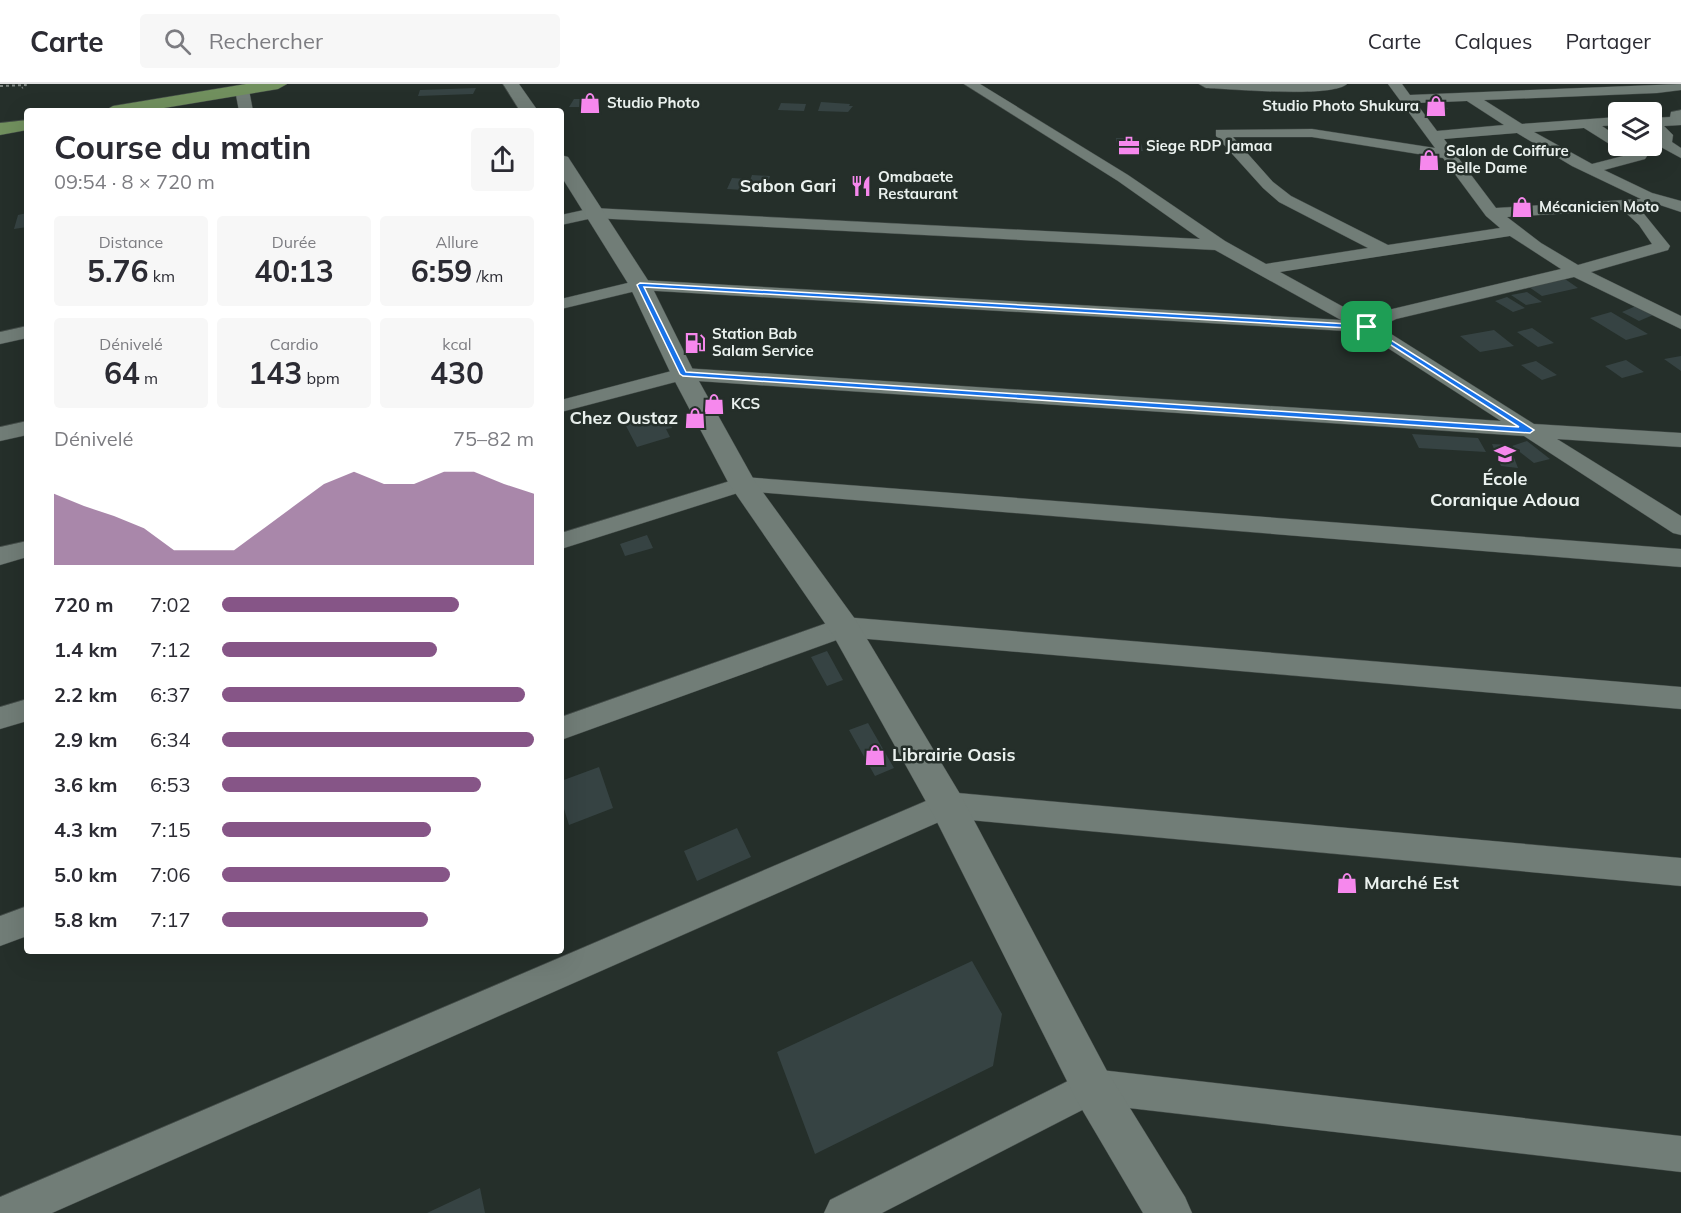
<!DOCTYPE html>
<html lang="fr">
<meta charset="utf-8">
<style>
body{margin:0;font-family:Mulish,sans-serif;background:#f7f7f7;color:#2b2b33;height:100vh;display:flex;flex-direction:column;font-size:22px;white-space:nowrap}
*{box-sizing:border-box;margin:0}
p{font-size:20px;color:#7c7c81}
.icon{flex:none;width:33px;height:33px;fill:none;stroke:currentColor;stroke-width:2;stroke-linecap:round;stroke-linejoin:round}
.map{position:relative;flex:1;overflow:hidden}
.drawer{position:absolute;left:24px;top:24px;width:540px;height:846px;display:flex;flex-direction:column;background:#fff;border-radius:6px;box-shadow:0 6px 24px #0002}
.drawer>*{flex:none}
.fabs{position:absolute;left:1608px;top:18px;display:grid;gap:12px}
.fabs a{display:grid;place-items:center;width:54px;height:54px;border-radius:6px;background:#fff;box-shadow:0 6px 24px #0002;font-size:30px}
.pin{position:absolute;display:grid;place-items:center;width:51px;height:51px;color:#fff;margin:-26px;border-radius:12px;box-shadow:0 3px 9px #0006}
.round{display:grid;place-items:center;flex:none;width:63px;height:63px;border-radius:6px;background:#f7f7f7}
.summary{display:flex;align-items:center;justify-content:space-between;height:102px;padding:0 30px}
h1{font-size:33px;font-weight:700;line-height:45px}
.figures{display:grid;grid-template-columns:repeat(3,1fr);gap:9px;height:102px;padding:6px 30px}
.figures div{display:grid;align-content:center;border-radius:6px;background:#f7f7f7;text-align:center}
.figures b{font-size:30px;font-weight:700}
.figures small{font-size:16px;font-weight:400}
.figures p{font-size:16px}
.chart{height:168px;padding:12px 30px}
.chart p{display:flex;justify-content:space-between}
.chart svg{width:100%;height:108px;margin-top:6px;fill:#865587;opacity:.7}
ul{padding:0 30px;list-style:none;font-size:20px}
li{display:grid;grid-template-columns:96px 72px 1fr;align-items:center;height:45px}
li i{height:15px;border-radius:8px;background:#865587}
header{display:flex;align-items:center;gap:36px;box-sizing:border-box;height:84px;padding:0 30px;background:#fff;border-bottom:2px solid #e1e1e2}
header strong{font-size:28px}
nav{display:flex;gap:33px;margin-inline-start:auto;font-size:21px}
.search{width:420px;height:54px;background:#f7f7f7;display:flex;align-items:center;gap:15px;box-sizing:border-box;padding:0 21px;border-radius:6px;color:#7c7c81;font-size:22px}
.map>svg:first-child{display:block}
.building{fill:#364343}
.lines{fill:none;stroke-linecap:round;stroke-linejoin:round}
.minor-casing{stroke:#434b48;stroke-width:1}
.tertiary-casing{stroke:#434b48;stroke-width:1}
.primary-casing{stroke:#434b48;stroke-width:1}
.path{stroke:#7c8480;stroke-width:2;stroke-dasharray:3 3;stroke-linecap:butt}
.minor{fill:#717d77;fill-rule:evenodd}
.tertiary{fill:#717d77;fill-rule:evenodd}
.primary{fill:#71905e;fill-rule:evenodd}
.route{fill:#1a73e8;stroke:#fff;stroke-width:1.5;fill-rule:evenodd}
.labels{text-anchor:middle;stroke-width:5;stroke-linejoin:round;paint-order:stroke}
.far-poi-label{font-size:15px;font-weight:bold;fill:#eaf1ee;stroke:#252f2a;text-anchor:start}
.far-quarter-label{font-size:18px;font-weight:bold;fill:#eaf1ee;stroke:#252f2a}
.poi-label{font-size:18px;font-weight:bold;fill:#eaf1ee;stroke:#252f2a;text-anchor:start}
</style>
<header>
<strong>Carte</strong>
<div class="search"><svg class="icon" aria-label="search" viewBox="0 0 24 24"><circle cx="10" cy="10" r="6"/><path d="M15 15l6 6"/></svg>Rechercher</div>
<nav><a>Carte</a><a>Calques</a><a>Partager</a></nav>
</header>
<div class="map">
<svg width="1681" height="1129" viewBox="0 0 1681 1129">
<rect width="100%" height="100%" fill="#252f2a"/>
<path class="building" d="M 476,4 L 473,10 L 418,12 L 420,6 Z
M 574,15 L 598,15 L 593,23 L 569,23 Z
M 1440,17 L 1448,25 L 1434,25 L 1426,18 Z
M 821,18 L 850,20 L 849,22 L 853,22 L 848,28 L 818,27 Z
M 781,19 L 806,20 L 804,27 L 778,26 Z
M 1116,54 L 1140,55 L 1143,67 L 1118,66 Z
M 752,91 L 770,92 L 765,108 L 746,107 Z
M 732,94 L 747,95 L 743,106 L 727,105 Z
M 27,129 L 27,143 L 14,145 L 18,131 Z
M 1565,195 L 1578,204 L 1542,212 L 1529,203 Z
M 1527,208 L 1542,218 L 1526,221 L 1511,211 Z
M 1507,213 L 1525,224 L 1513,228 L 1495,217 Z
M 1636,222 L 1653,231 L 1639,237 L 1622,228 Z
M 1611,228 L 1648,250 L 1626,256 L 1590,234 Z
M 1532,244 L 1554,259 L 1538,263 L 1517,248 Z
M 1494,246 L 1514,262 L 1480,268 L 1460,252 Z
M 1681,272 L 1681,287 L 1664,275 Z
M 1626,276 L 1644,288 L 1622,294 L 1605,282 Z
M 1536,277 L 1557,291 L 1542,296 L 1521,281 Z
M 655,331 L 660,341 L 670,338 L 672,344 L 666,345 L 670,353 L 637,363 L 625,340 Z
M 1412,350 L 1478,354 L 1486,368 L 1419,364 Z
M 1527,357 L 1550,375 L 1534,379 L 1512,362 Z
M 1492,360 L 1509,361 L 1518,384 L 1501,382 Z
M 647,451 L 653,464 L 625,472 L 620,460 Z
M 827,567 L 843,596 L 827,602 L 811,573 Z
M 868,639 L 894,684 L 875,692 L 849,646 Z
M 599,683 L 613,724 L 569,741 L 561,715 L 561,697 Z
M 737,744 L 751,773 L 697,797 L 684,767 Z
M 972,877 L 1002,930 L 993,982 L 815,1070 L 777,968 Z
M 480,1104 L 485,1129 L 427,1129 Z"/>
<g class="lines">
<defs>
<path id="minor" d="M 964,0 L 980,0 L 1128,91 L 1225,157 L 1266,180 L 1368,164 L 1279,118 L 1263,104 L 1216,52 L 1216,46 L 1312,45 L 1435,64 L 1388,0 L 1402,0 L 1410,11 L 1681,0 L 1681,6 L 1657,9 L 1484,16 L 1522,40 L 1618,33 L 1618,41 L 1602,42 L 1618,53 L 1618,62 L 1632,62 L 1647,72 L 1645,75 L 1604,86 L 1652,109 L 1681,117 L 1681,128 L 1651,118 L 1650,123 L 1640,125 L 1670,162 L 1668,166 L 1591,188 L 1681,232 L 1681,245 L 1574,193 L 1396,235 L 1380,243 L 1534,340 L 1681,349 L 1681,363 L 1557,355 L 1681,432 L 1681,451 L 1673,449 L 1524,352 L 683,296 L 561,328 L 561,316 L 683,284 L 1501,337 L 1363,248 L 640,206 L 561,225 L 561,215 L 640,196 L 1341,236 L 1215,166 L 593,134 L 561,141 L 561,131 L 593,124 L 1200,155 L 1118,97 ZM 1467,17 L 1504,41 L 1437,47 L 1416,19 ZM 1584,44 L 1627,71 L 1592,80 L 1534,48 ZM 1517,49 L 1572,82 L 1641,115 L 1496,124 L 1444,55 ZM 1233,53 L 1312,53 L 1443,74 L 1486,132 L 1500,144 L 1388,161 L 1291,112 L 1273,98 ZM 1623,126 L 1639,141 L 1652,160 L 1578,181 L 1541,159 L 1507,133 ZM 1510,152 L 1561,185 L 1384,227 L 1367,236 L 1280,188 Z
M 1199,0 L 1347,0 C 1332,14 1230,5 1206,4 Z
M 242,2 L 249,6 L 253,27 L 239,27 L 235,6 Z
M 1681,26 L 1681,41 L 1664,42 L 1673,51 L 1672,58 L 1681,64 L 1681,74 L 1659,62 L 1659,52 L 1652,46 L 1652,34 L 1670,33 L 1671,28 Z
M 27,242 L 27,254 L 0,260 L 0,248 Z
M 27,337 L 27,351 L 0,357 L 0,343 Z
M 743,393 L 1681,465 L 1681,483 L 744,407 L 561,465 L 561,449 Z
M 27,457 L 27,473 L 0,481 L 0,463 Z
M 844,533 L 1681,603 L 1681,625 L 845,553 L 561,656 L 561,633 Z
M 27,615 L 27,637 L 0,645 L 0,623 Z
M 947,708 L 1681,774 L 1681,802 L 948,734 L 52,1129 L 0,1129 L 0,1113 Z
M 27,822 L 27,852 L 0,862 L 0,832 Z
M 1092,985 L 1681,1052 L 1681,1088 L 1094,1020 L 882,1129 L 824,1129 L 830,1116 Z"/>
<path id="tertiary" d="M 503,0 L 519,0 L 538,27 L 520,27 Z
M 561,71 L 568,73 L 651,201 L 695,290 L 754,396 L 855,535 L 960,710 L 1107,987 L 1185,1113 L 1192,1129 L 1143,1129 L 1077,1017 L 934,732 L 833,551 L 729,400 L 671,290 L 629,201 L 561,92 Z"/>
<path id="primary" d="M 246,0 L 287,0 L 278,5 L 146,27 L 104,27 L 113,22 Z
M 27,36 L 27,46 L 0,51 L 0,39 Z"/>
</defs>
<use href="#minor" class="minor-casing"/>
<use href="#tertiary" class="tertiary-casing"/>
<use href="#primary" class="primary-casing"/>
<path class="path" d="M 0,2 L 26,1 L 22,4"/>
<use href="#minor" class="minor"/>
<use href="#tertiary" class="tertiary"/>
<use href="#primary" class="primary"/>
</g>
<path class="route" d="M 640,199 L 1367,241 L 1534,346 L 1530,349 L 683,292 L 680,290 L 637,201 ZM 644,203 L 1366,245 L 1519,343 L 686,288 Z"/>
<defs>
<symbol id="shop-bare" viewBox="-9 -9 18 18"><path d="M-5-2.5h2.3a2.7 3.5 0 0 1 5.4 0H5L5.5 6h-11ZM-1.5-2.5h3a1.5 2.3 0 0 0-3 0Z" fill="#f688ed" stroke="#252f2a" stroke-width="2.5" paint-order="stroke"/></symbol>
<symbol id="office-bare" viewBox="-9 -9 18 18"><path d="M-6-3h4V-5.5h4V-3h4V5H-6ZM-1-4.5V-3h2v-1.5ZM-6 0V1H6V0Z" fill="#f688ed" stroke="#252f2a" stroke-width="2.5" paint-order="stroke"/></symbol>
<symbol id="restaurant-bare" viewBox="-9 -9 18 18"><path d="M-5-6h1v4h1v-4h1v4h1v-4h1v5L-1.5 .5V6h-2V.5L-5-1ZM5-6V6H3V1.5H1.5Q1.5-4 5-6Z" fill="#f688ed" stroke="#252f2a" stroke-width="2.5" paint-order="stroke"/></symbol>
<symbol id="fuel-bare" viewBox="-9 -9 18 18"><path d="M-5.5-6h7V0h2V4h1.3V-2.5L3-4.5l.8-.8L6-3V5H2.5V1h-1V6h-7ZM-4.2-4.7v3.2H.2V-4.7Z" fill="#f688ed" stroke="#252f2a" stroke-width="2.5" paint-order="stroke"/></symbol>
<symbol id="school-bare" viewBox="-9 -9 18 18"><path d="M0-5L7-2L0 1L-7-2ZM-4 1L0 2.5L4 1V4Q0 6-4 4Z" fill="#f688ed" stroke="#252f2a" stroke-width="2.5" paint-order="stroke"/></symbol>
</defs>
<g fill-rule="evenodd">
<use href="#shop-bare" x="575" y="4" width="30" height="30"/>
<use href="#shop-bare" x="1421" y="7" width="30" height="30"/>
<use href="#office-bare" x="1114" y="47" width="30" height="30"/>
<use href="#shop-bare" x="1414" y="61" width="30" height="30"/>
<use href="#restaurant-bare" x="846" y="87" width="30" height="30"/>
<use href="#shop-bare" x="1507" y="108" width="30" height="30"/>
<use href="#fuel-bare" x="680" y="244" width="30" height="30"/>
<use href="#shop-bare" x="699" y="305" width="30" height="30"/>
<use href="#shop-bare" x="680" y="319" width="30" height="30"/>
<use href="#school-bare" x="1490" y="355" width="30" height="30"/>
<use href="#shop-bare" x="860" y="656" width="30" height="30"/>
<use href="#shop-bare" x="1332" y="784" width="30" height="30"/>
</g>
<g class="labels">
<g class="far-poi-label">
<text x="607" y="24">Studio Photo</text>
<text x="1419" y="27" text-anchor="end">Studio Photo Shukura</text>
<text x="1146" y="67">Siege RDP Jamaa</text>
<text x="1446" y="72">Salon de Coiffure<tspan x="1446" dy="17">Belle Dame</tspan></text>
<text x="878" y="98">Omabaete<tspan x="878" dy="17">Restaurant</tspan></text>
<text x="1539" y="128">Mécanicien Moto</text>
<text x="712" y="255">Station Bab<tspan x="712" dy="17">Salam Service</tspan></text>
<text x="731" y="325">KCS</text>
</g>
<g class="far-quarter-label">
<text x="788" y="108">Sabon Gari</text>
</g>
<g class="poi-label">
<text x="678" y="340" text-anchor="end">Chez Oustaz</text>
<text x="1505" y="401" text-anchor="middle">École<tspan x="1505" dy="21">Coranique Adoua</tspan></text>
<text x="892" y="677">Librairie Oasis</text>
<text x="1364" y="805">Marché Est</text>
</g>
</g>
</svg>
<div class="fabs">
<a><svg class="icon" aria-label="layers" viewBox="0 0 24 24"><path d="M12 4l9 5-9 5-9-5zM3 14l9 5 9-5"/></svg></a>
</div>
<div class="pin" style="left:1367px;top:243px;background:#1e9e55"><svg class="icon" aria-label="arrive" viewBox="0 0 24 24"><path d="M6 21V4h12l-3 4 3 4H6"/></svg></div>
<section class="drawer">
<div class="summary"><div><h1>Course du matin</h1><p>09:54 · 8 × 720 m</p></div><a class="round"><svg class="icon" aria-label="share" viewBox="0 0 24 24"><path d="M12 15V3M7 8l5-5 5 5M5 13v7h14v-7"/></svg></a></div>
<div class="figures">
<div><p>Distance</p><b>5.76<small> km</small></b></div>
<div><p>Durée</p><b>40:13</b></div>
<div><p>Allure</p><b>6:59<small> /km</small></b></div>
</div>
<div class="figures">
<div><p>Dénivelé</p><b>64<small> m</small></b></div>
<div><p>Cardio</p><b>143<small> bpm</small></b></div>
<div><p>kcal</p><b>430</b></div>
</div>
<div class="chart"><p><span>Dénivelé</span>75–82 m</p>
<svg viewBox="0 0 160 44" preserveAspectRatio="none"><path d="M0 44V15L10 20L20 24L30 29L40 38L50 38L60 38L70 29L80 20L90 11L100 6L110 11L120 11L130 6L140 6L150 11L160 15V44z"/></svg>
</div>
<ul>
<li><b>720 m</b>7:02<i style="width:76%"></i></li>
<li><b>1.4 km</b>7:12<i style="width:69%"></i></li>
<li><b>2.2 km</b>6:37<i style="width:97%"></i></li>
<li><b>2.9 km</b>6:34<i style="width:100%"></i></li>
<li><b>3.6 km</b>6:53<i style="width:83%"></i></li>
<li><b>4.3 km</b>7:15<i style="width:67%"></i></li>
<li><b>5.0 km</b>7:06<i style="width:73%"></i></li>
<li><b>5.8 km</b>7:17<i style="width:66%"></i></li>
</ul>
</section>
</div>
